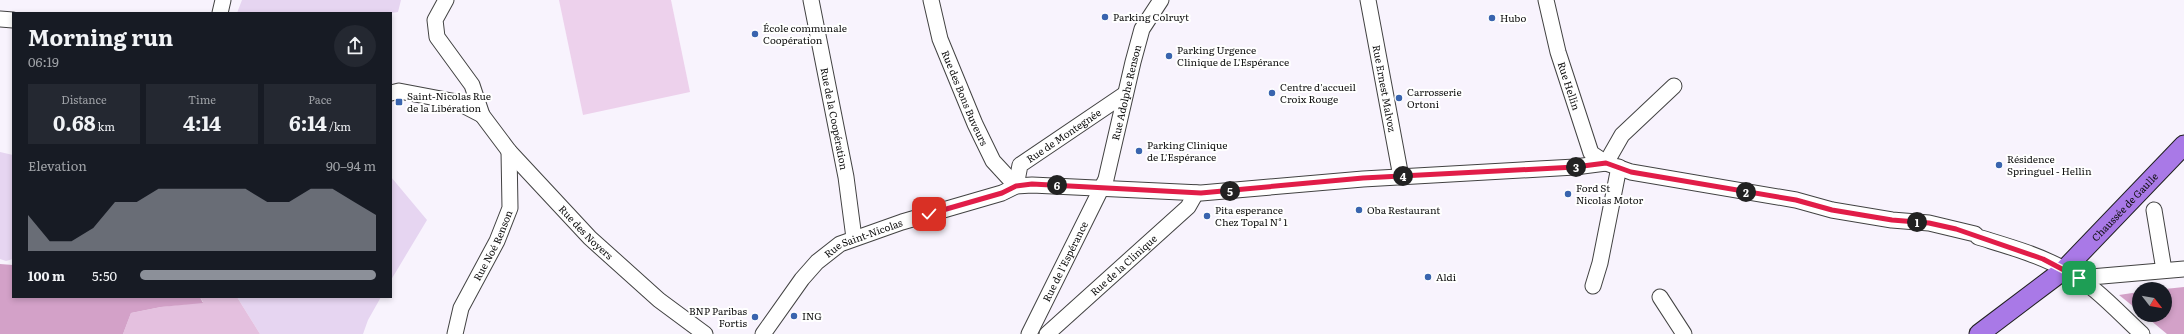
<!DOCTYPE html>
<meta charset="utf-8">
<style>
body{margin:0;font-family:Literata,serif;background:#242831;color:#f1f3f6;height:100vh;display:flex;flex-direction:column;font-size:15px;white-space:nowrap}
*{box-sizing:border-box;margin:0}
p{font-size:13px;color:#9ea1a6}
.icon{flex:none;width:22px;height:22px;fill:none;stroke:currentColor;stroke-width:2;stroke-linecap:round;stroke-linejoin:round}
.map{position:relative;flex:1;overflow:hidden}
.panel{position:absolute;left:12px;top:12px;width:380px;height:286px;display:flex;flex-direction:column;background:#171b24;border-radius:0px;box-shadow:0 2px 6px #0003}
.panel>*{flex:none}
.needle{width:26px;rotate:121deg}
.tools{position:absolute;left:2132px;top:282px;display:grid;gap:8px}
.tools a{display:grid;place-items:center;width:40px;height:40px;border-radius:50%;background:#171b24;box-shadow:0 2px 6px #0003;font-size:20px}
.pin{position:absolute;display:grid;place-items:center;width:34px;height:34px;color:#fff;margin:-17px;border-radius:8px;box-shadow:0 2px 6px #0006}
.km{position:absolute;width:20px;height:20px;margin:-10px;border-radius:50%;background:#222;color:#fff;font-size:11px;line-height:20px;text-align:center}
.round{display:grid;place-items:center;flex:none;width:42px;height:42px;border-radius:21px;background:#242831}
.headline{display:flex;align-items:center;justify-content:space-between;height:68px;padding:0 16px}
h1{font-size:22px;font-weight:700;line-height:30px}
.metrics{display:grid;grid-template-columns:repeat(3,1fr);gap:6px;height:68px;padding:4px 16px}
.metrics div{display:grid;align-content:center;border-radius:0px;background:#242831;text-align:center}
.metrics b{font-size:20px;font-weight:700}
.metrics small{font-size:11px;font-weight:400}
.metrics p{font-size:11px}
.chart{height:112px;padding:8px 16px}
.chart p{display:flex;justify-content:space-between}
.chart svg{width:100%;height:72px;margin-top:4px;fill:#8c9099;opacity:.7}
ul{padding:0 16px;list-style:none;font-size:13px}
li{display:grid;grid-template-columns:64px 48px 1fr;align-items:center;height:30px}
li i{height:10px;border-radius:5px;background:#8c9099}
.map>svg:first-child{display:block}
.farmland{fill:#e6d5f1}
.green{fill:#e4c0df}
.forest{fill:#d3a1c8}
.pitch{fill:#edd1ec}
.lines{fill:none;stroke-linecap:round;stroke-linejoin:round}
.minor-casing{stroke:#424242;stroke-width:17}
.major-casing{stroke:#202020;stroke-width:21}
.minor{stroke:#fff;stroke-width:15}
.major{stroke:#a979e7;stroke-width:19}
.route-casing{stroke:#fff;stroke-width:8}
.route{stroke:#e11d48;stroke-width:5}
.poi-dot{fill:#3964ae;stroke:#fff;stroke-width:1.5}
.labels{text-anchor:middle;stroke-width:4;stroke-linejoin:round;paint-order:stroke}
.poi-label{font-size:10px;fill:#0f0f0f;stroke:#fff;text-anchor:start}
.street-label{font-size:10px;fill:#0f0f0f;stroke:#fff}
</style>
<div class="map">
<svg width="2184" height="334" viewBox="0 0 2184 334">
<rect width="100%" height="100%" fill="#f8f3fd"/>
<path class="farmland" d="M 242,0 L 401,0 L 398,12 L 391,13 L 237,13 Z
M 0,152 L 13,155 L 13,259 L 6,261 L 0,259 Z
M 391,177 L 427,220 L 391,280 Z
M 237,297 L 381,297 L 368,320 L 363,334 L 260,334 Z"/>
<path class="green" d="M 200,297 L 237,297 L 260,334 L 123,334 L 131,313 L 161,307 L 203,302 Z"/>
<path class="forest" d="M 0,264 L 13,265 L 13,297 L 200,297 L 203,303 L 161,307 L 131,313 L 123,334 L 0,334 Z
M 2184,287 L 2184,334 L 2167,334 L 2144,315 L 2165,315 L 2165,289 Z
M 2139,292 L 2139,311 L 2119,295 Z"/>
<path class="pitch" d="M 559,0 L 671,0 L 690,92 L 583,115 Z"/>
<g class="lines">
<defs>
<g id="minor">
<path id="s1" d="M 446,0 L 435,20 L 437,37 L 472,85 L 482,115 L 509,151 L 590,238 L 659,300 L 705,334"/>
<path id="s2" d="M 811,0 L 846,177 L 854,238"/>
<path id="s3" d="M 931,0 L 940,39 L 975,124 L 993,161 L 1016,186"/>
<path id="s4" d="M 1368,0 L 1401,177"/>
<path id="s5" d="M 1546,0 L 1558,52 L 1591,153 L 1606,163"/>
<path d="M 220,13 L 223,0"/>
<path d="M 0,19 L 13,20"/>
<path d="M 391,93 L 399,91 L 457,102 L 482,115"/>
<path d="M 1606,163 L 1622,135 L 1674,86"/>
<path id="s6" d="M 1016,186 L 1020,165 L 1125,94"/>
<path d="M 2154,210 L 2164,270"/>
<path d="M 2079,278 L 2184,269"/>
<path d="M 1593,286 L 1600,263 L 1619,167"/>
<path d="M 1660,297 L 1684,334"/>
<path id="s7" d="M 455,334 L 461,308 L 497,241 L 510,208 L 509,151"/>
<path id="s8" d="M 763,334 L 802,279 L 817,262 L 840,244 L 902,222 L 1002,193 L 1016,186 L 1032,185 L 1201,193 L 1363,179 L 1575,167 L 1606,163 L 1631,172 L 1796,200 L 1832,210 L 1892,220 L 1929,223 L 1975,234 L 1978,237 C 2007,246 2037,254 2064,269 C 2093,284 2118,312 2142,334"/>
<path id="s9" d="M 1029,334 L 1106,179 L 1133,62 L 1142,29 L 1161,0"/>
<path id="s10" d="M 1047,334 L 1188,207 L 1196,193"/>
</g>
<g id="major">
<path id="s11" d="M 1979,334 L 2065,269 L 2184,145"/>
</g>
</defs>
<use href="#minor" class="minor-casing"/>
<use href="#major" class="major-casing"/>
<use href="#minor" class="minor"/>
<use href="#major" class="major"/>
</g>
<g class="lines">
<defs>
<path id="route" d="M 929,214 L 1002,193 L 1016,186 L 1032,184 L 1201,193 L 1363,178 L 1575,167 L 1606,163 L 1631,172 L 1796,200 L 1832,210 L 1892,220 L 1929,223 L 1956,229 L 2043,259 L 2079,278"/>
</defs>
<use href="#route" class="route-casing"/>
<use href="#route" class="route"/>
</g>
<g class="poi-dot">
<circle cx="1105" cy="17" r="4"/>
<circle cx="1492" cy="18" r="4"/>
<circle cx="755" cy="34" r="4"/>
<circle cx="1169" cy="56" r="4"/>
<circle cx="1272" cy="93" r="4"/>
<circle cx="1399" cy="98" r="4"/>
<rect x="395" y="98" width="8" height="8" rx="2"/>
<circle cx="1139" cy="151" r="4"/>
<circle cx="1999" cy="165" r="4"/>
<circle cx="1568" cy="194" r="4"/>
<circle cx="1359" cy="210" r="4"/>
<circle cx="1207" cy="216" r="4"/>
<circle cx="1428" cy="277" r="4"/>
<circle cx="794" cy="316" r="4"/>
<circle cx="755" cy="317" r="4"/>
</g>
<g class="labels">
<g class="poi-label">
<text x="1113" y="21">Parking Colruyt</text>
<text x="1500" y="22">Hubo</text>
<text x="763" y="32">École communale<tspan x="763" dy="12">Coopération</tspan></text>
<text x="1177" y="54">Parking Urgence<tspan x="1177" dy="12">Clinique de L'Espérance</tspan></text>
<text x="1280" y="91">Centre d'accueil<tspan x="1280" dy="12">Croix Rouge</tspan></text>
<text x="1407" y="96">Carrosserie<tspan x="1407" dy="12">Ortoni</tspan></text>
<text x="407" y="100">Saint-Nicolas Rue<tspan x="407" dy="12">de la Libération</tspan></text>
<text x="1147" y="149">Parking Clinique<tspan x="1147" dy="12">de L'Espérance</tspan></text>
<text x="2007" y="163">Résidence<tspan x="2007" dy="12">Springuel - Hellin</tspan></text>
<text x="1576" y="192">Ford St<tspan x="1576" dy="12">Nicolas Motor</tspan></text>
<text x="1215" y="214">Pita esperance<tspan x="1215" dy="12">Chez Topal N° 1</tspan></text>
<text x="1367" y="214">Oba Restaurant</text>
<text x="1436" y="281">Aldi</text>
<text x="747" y="315" text-anchor="end">BNP Paribas<tspan x="747" dy="12">Fortis</tspan></text>
<text x="802" y="320">ING</text>
</g>
<g class="street-label">
<text dy="4" stroke="none"><textPath href="#s5" startOffset="89">Rue Hellin</textPath></text>
<text dy="4" stroke="none"><textPath href="#s4" startOffset="90">Rue Ernest Malvoz</textPath></text>
<text dy="4" stroke="none"><textPath href="#s9" startOffset="262">Rue Adolphe Renson</textPath></text>
<text dy="4" stroke="none"><textPath href="#s3" startOffset="104">Rue des Bons Buveurs</textPath></text>
<text dy="4" stroke="none"><textPath href="#s2" startOffset="121">Rue de la Coopération</textPath></text>
<text dy="4" stroke="none"><textPath href="#s6" startOffset="74">Rue de Montegnée</textPath></text>
<text dy="4" stroke="none"><textPath href="#s11" startOffset="194">Chaussée de Gaulle</textPath></text>
<text dy="4" stroke="none"><textPath href="#s1" startOffset="288">Rue des Noyers</textPath></text>
<text dy="4" stroke="none"><textPath href="#s8" startOffset="143">Rue Saint-Nicolas</textPath></text>
<text dy="4" stroke="none"><textPath href="#s7" startOffset="97">Rue Noé Renson</textPath></text>
<text dy="4" stroke="none"><textPath href="#s9" startOffset="81">Rue de l'Espérance</textPath></text>
<text dy="4" stroke="none"><textPath href="#s10" startOffset="103">Rue de la Clinique</textPath></text>
</g>
</g>
</svg>
<div class="tools">
<a><svg class="needle" viewBox="-14 -14 28 28"><path d="M0-13l5 13h-10z" fill="#e53935"/><path d="M0 13l5-13h-10z" fill="#9ea1a6"/></svg></a>
</div>
<div class="pin" style="left:2079px;top:278px;background:#1e9e55"><svg class="icon" aria-label="arrive" viewBox="0 0 24 24"><path d="M6 21V4h12l-3 4 3 4H6"/></svg></div>
<div class="pin" style="left:929px;top:214px;background:#d93025"><svg class="icon" aria-label="check" viewBox="0 0 24 24"><path d="M5 12l5 5 9-10"/></svg></div>
<b class="km" style="left:1917px;top:222px">1</b>
<b class="km" style="left:1746px;top:192px">2</b>
<b class="km" style="left:1576px;top:167px">3</b>
<b class="km" style="left:1403px;top:176px">4</b>
<b class="km" style="left:1230px;top:191px">5</b>
<b class="km" style="left:1057px;top:185px">6</b>
<section class="panel">
<div class="headline"><div><h1>Morning run</h1><p>06:19</p></div><a class="round"><svg class="icon" aria-label="share" viewBox="0 0 24 24"><path d="M12 15V3M7 8l5-5 5 5M5 13v7h14v-7"/></svg></a></div>
<div class="metrics">
<div><p>Distance</p><b>0.68<small> km</small></b></div>
<div><p>Time</p><b>4:14</b></div>
<div><p>Pace</p><b>6:14<small> /km</small></b></div>
</div>
<div class="chart"><p><span>Elevation</span>90–94 m</p>
<svg viewBox="0 0 160 44" preserveAspectRatio="none"><path d="M0 44V22L10 38L20 38L30 30L40 14L50 14L60 6L70 6L80 6L90 6L100 6L110 14L120 14L130 6L140 6L150 14L160 22V44z"/></svg>
</div>
<ul>
<li><b>100 m</b>5:50<i style="width:100%"></i></li>
</ul>
</section>
</div>
